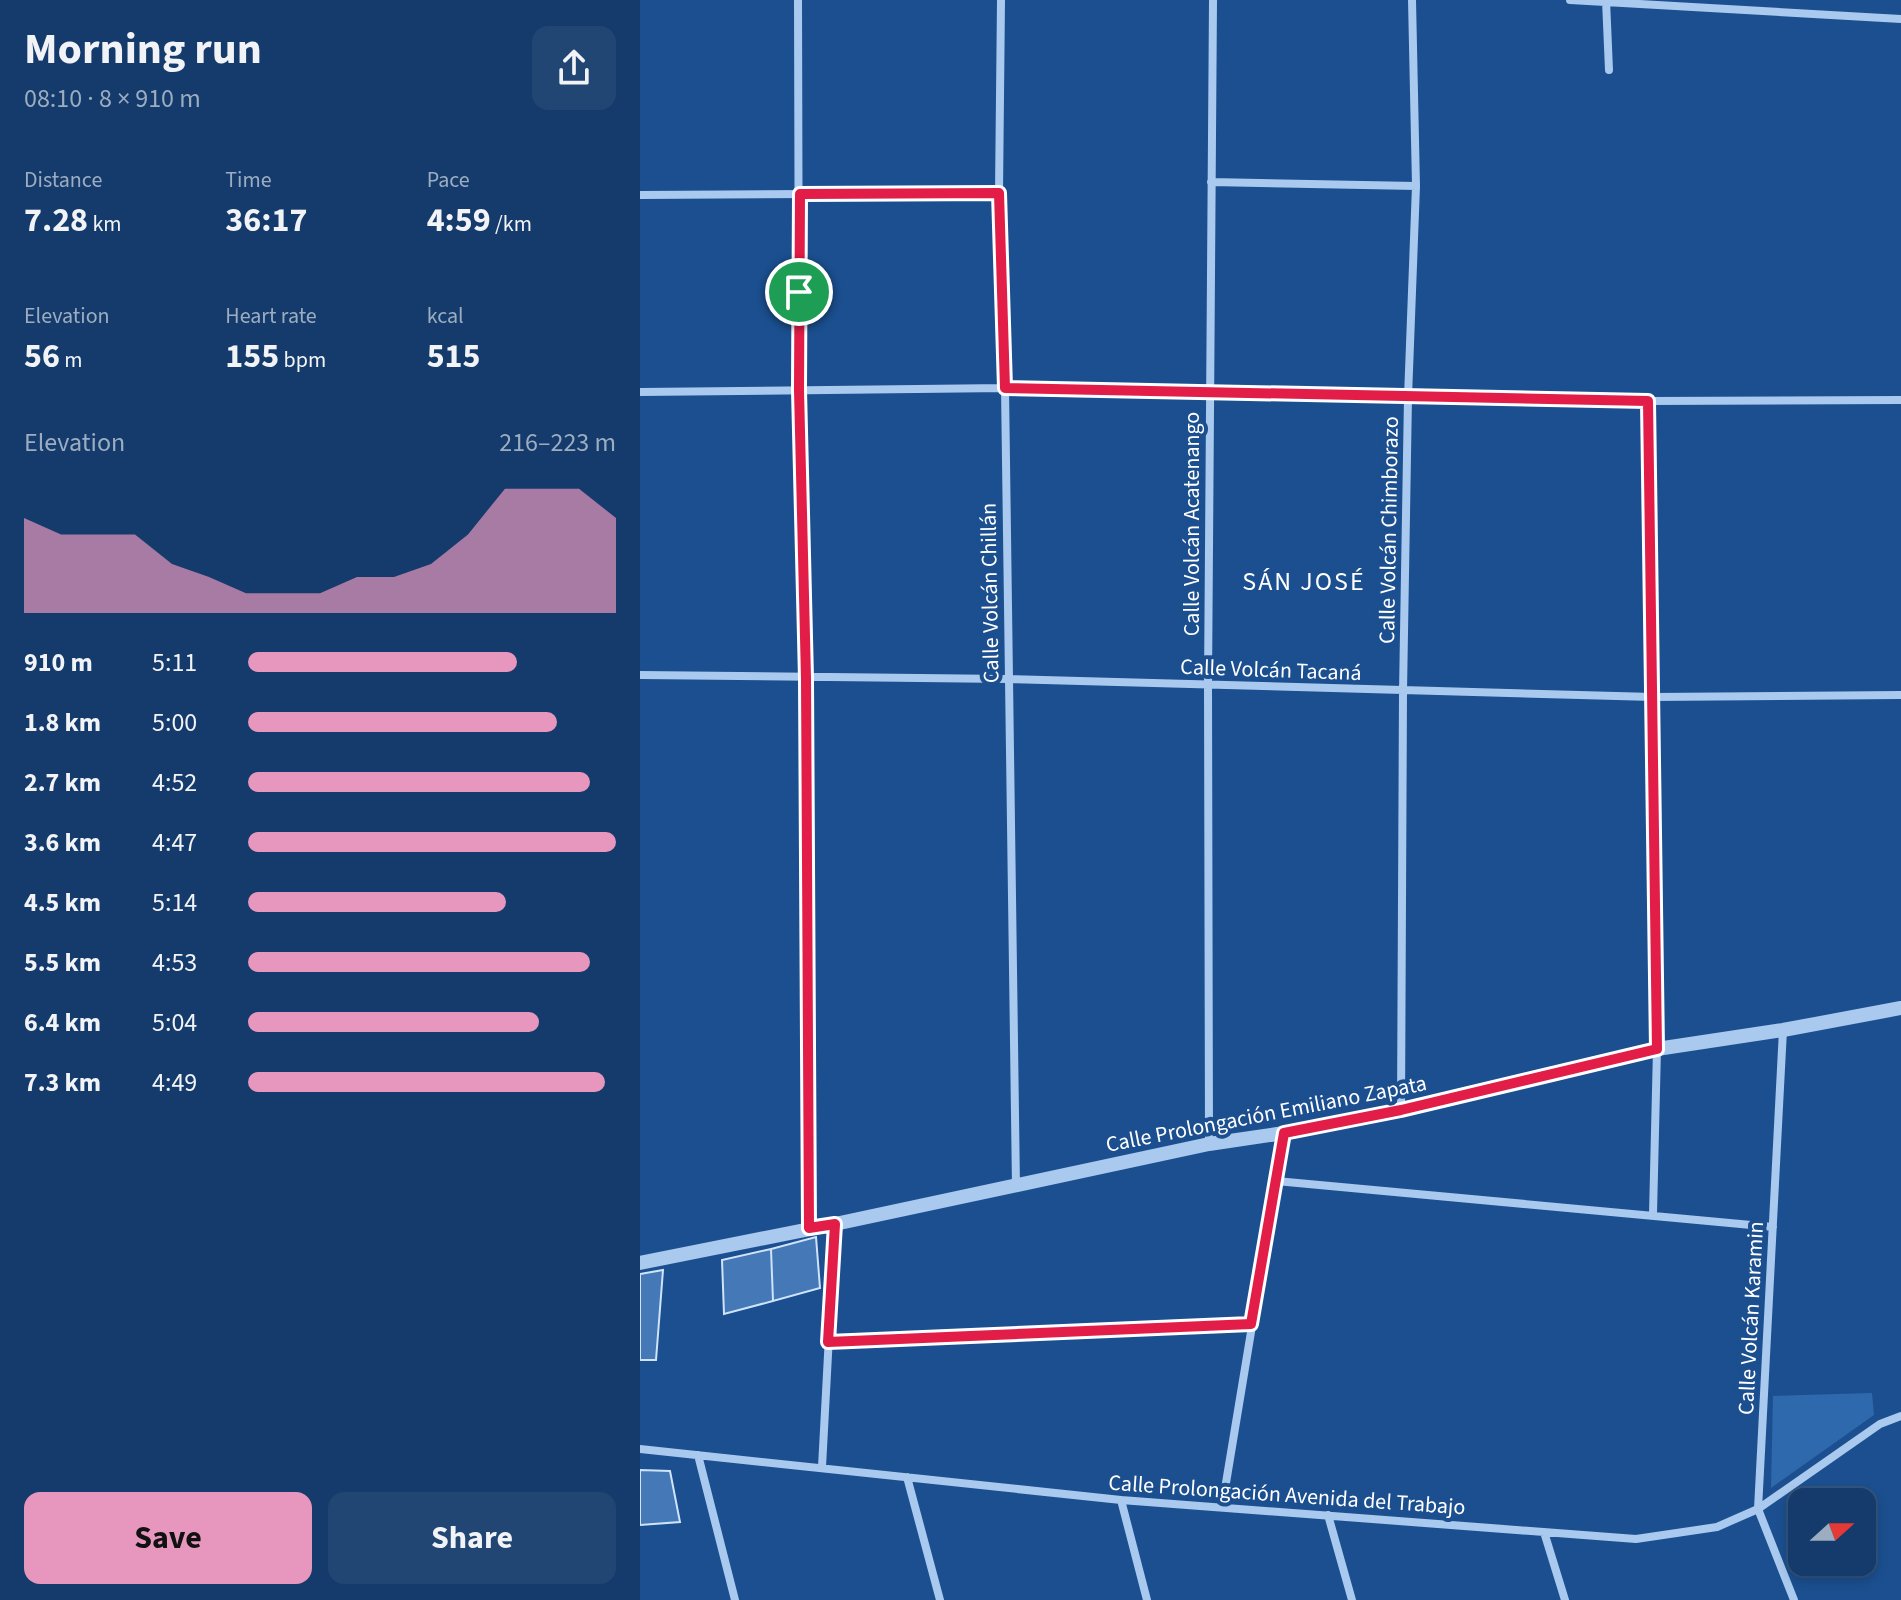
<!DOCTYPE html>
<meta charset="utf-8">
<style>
body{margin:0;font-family:"Source Sans 3",sans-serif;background:#214673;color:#f1f3f6;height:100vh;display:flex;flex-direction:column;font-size:30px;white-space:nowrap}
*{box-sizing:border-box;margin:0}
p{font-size:26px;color:#9dadc1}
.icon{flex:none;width:44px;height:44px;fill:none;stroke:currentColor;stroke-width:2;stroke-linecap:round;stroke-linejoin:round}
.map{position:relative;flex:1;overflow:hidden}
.side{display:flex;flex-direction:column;background:#143b6b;width:640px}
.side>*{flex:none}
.needle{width:52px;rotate:69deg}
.fabs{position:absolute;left:1148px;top:1488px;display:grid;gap:16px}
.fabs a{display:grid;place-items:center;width:88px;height:88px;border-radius:16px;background:#143b6b;box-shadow:0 4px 12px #0003,0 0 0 2px #33557e;font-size:40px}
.pin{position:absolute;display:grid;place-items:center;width:68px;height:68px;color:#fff;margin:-34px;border:4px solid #fff;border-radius:50%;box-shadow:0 2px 8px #0007}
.round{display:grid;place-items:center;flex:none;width:84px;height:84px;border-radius:16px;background:#214673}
.summary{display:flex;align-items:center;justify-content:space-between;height:136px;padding:0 24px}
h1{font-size:44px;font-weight:700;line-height:60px}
.stats{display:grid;grid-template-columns:repeat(3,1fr);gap:12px;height:136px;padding:8px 24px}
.stats div{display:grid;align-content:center}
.stats b{font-size:34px;font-weight:700}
.stats small{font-size:22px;font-weight:400}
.stats p{font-size:22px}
.chart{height:224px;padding:16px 24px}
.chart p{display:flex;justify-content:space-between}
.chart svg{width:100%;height:144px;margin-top:8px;fill:#e797bd;opacity:.7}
.primary-button{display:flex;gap:16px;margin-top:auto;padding:16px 24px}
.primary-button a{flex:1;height:92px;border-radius:16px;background:#e797bd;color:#111;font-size:32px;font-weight:700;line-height:92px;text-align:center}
.primary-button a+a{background:#214673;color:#f1f3f6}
ul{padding:0 24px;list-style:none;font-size:26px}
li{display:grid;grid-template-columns:128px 96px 1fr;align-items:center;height:60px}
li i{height:20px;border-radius:10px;background:#e797bd}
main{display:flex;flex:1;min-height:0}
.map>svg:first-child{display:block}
.green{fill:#2e69ad}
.building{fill:#4478b7;stroke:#cfe3fa;stroke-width:2}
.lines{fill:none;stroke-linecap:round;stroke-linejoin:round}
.minor{stroke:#a9c9ee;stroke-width:8}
.tertiary{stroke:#a9c9ee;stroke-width:14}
.route-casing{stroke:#fff;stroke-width:16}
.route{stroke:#e11d48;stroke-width:10}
.labels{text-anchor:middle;stroke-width:8;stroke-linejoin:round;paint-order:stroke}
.street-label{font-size:22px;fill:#fff;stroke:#1b4f8f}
.quarter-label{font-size:26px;letter-spacing:2px;fill:#fff;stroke:#1b4f8f}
</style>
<main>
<section class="side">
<div class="summary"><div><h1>Morning run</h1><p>08:10 · 8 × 910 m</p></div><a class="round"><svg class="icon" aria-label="share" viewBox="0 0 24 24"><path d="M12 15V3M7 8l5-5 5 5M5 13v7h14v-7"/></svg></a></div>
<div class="stats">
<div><p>Distance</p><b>7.28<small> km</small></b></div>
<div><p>Time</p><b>36:17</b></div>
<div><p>Pace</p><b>4:59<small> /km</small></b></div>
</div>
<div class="stats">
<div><p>Elevation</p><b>56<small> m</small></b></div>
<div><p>Heart rate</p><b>155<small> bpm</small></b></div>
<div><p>kcal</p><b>515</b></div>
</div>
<div class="chart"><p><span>Elevation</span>216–223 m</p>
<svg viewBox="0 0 160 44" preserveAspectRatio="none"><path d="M0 44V15L10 20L20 20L30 20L40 29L50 33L60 38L70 38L80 38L90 33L100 33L110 29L120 20L130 6L140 6L150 6L160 15V44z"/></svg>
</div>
<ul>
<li><b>910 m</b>5:11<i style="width:73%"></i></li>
<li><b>1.8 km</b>5:00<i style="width:84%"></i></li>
<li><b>2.7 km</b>4:52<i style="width:93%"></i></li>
<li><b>3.6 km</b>4:47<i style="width:100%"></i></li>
<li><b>4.5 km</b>5:14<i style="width:70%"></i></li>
<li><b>5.5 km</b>4:53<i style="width:93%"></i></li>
<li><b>6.4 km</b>5:04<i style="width:79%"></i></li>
<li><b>7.3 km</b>4:49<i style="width:97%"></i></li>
</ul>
<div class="primary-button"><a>Save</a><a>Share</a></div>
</section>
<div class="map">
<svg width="1261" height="1600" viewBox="0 0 1261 1600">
<rect width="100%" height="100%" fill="#1b4f8f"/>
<path class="green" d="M 1232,1393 L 1234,1415 L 1131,1488 L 1133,1396 Z"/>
<path class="building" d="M 176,1237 L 180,1288 L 133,1301 L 131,1249 Z
M 131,1249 L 133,1301 L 84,1314 L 82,1260 Z
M 23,1270 L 16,1360 L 0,1360 L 0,1274 Z
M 0,1470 L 30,1471 L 40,1522 L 0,1525 Z"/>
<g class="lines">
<path class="minor" d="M 158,0 L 159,390 L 166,678 L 169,1228
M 361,0 L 359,193 L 365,388 L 376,1187
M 930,0 L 1261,19
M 966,0 L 969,70
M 571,182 L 776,186
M 0,195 L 359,193
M 0,392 L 365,388 L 1008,401 L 1261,400
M 1008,401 L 1017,1049 L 1013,1214
M 0,675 L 368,679 L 1013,697 L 1261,695
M 1143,1030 L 1118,1509 L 1154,1600
M 761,1110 L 763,692 L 768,397 L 776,186 L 772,0
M 569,1144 L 568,684 L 573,0
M 636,1181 L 1133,1227
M 188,1342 L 611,1324
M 0,1449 L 481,1500 L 996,1539 L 1077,1527 L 1118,1509 L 1240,1424 L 1261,1416
M 58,1455 L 95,1600
M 182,1467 L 195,1224
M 267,1477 L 300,1600
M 481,1500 L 507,1600
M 582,1507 L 644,1133
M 688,1515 L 712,1600
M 904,1532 L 925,1600"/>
<path class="tertiary" d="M 0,1263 L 195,1224 L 569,1144 L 644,1133 L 761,1110 L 1017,1049 L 1143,1030 L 1261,1008"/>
</g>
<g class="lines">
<defs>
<path id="route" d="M 359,193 L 365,388 L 1008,401 L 1017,1049 L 761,1110 L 644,1133 L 611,1324 L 188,1342 L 195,1224 L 169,1228 L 166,678 L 159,390 L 160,194 Z"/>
</defs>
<use href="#route" class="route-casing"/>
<use href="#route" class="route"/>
</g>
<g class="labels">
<g class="street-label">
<text transform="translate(551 524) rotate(-90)" y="8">Calle Volcán Acatenango</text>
<text transform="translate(748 530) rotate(-89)" y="8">Calle Volcán Chimborazo</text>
<text transform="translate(349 593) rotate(-91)" y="8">Calle Volcán Chillán</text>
<text transform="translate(631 669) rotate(2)" y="8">Calle Volcán Tacaná</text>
<text transform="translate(626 1113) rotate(-11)" y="8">Calle Prolongación Emiliano Zapata</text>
<text transform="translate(1110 1318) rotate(-87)" y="8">Calle Volcán Karamin</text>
<text transform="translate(647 1494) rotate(4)" y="8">Calle Prolongación Avenida del Trabajo</text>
</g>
<g class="quarter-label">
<text x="664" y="590">SÁN JOSÉ</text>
</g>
</g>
</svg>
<div class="fabs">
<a><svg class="needle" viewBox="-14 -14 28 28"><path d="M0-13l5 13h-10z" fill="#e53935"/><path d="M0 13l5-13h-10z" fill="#9dadc1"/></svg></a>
</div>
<div class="pin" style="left:159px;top:292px;background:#1e9e55"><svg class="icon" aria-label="arrive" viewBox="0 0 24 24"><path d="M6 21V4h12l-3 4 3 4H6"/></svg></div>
</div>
</main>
